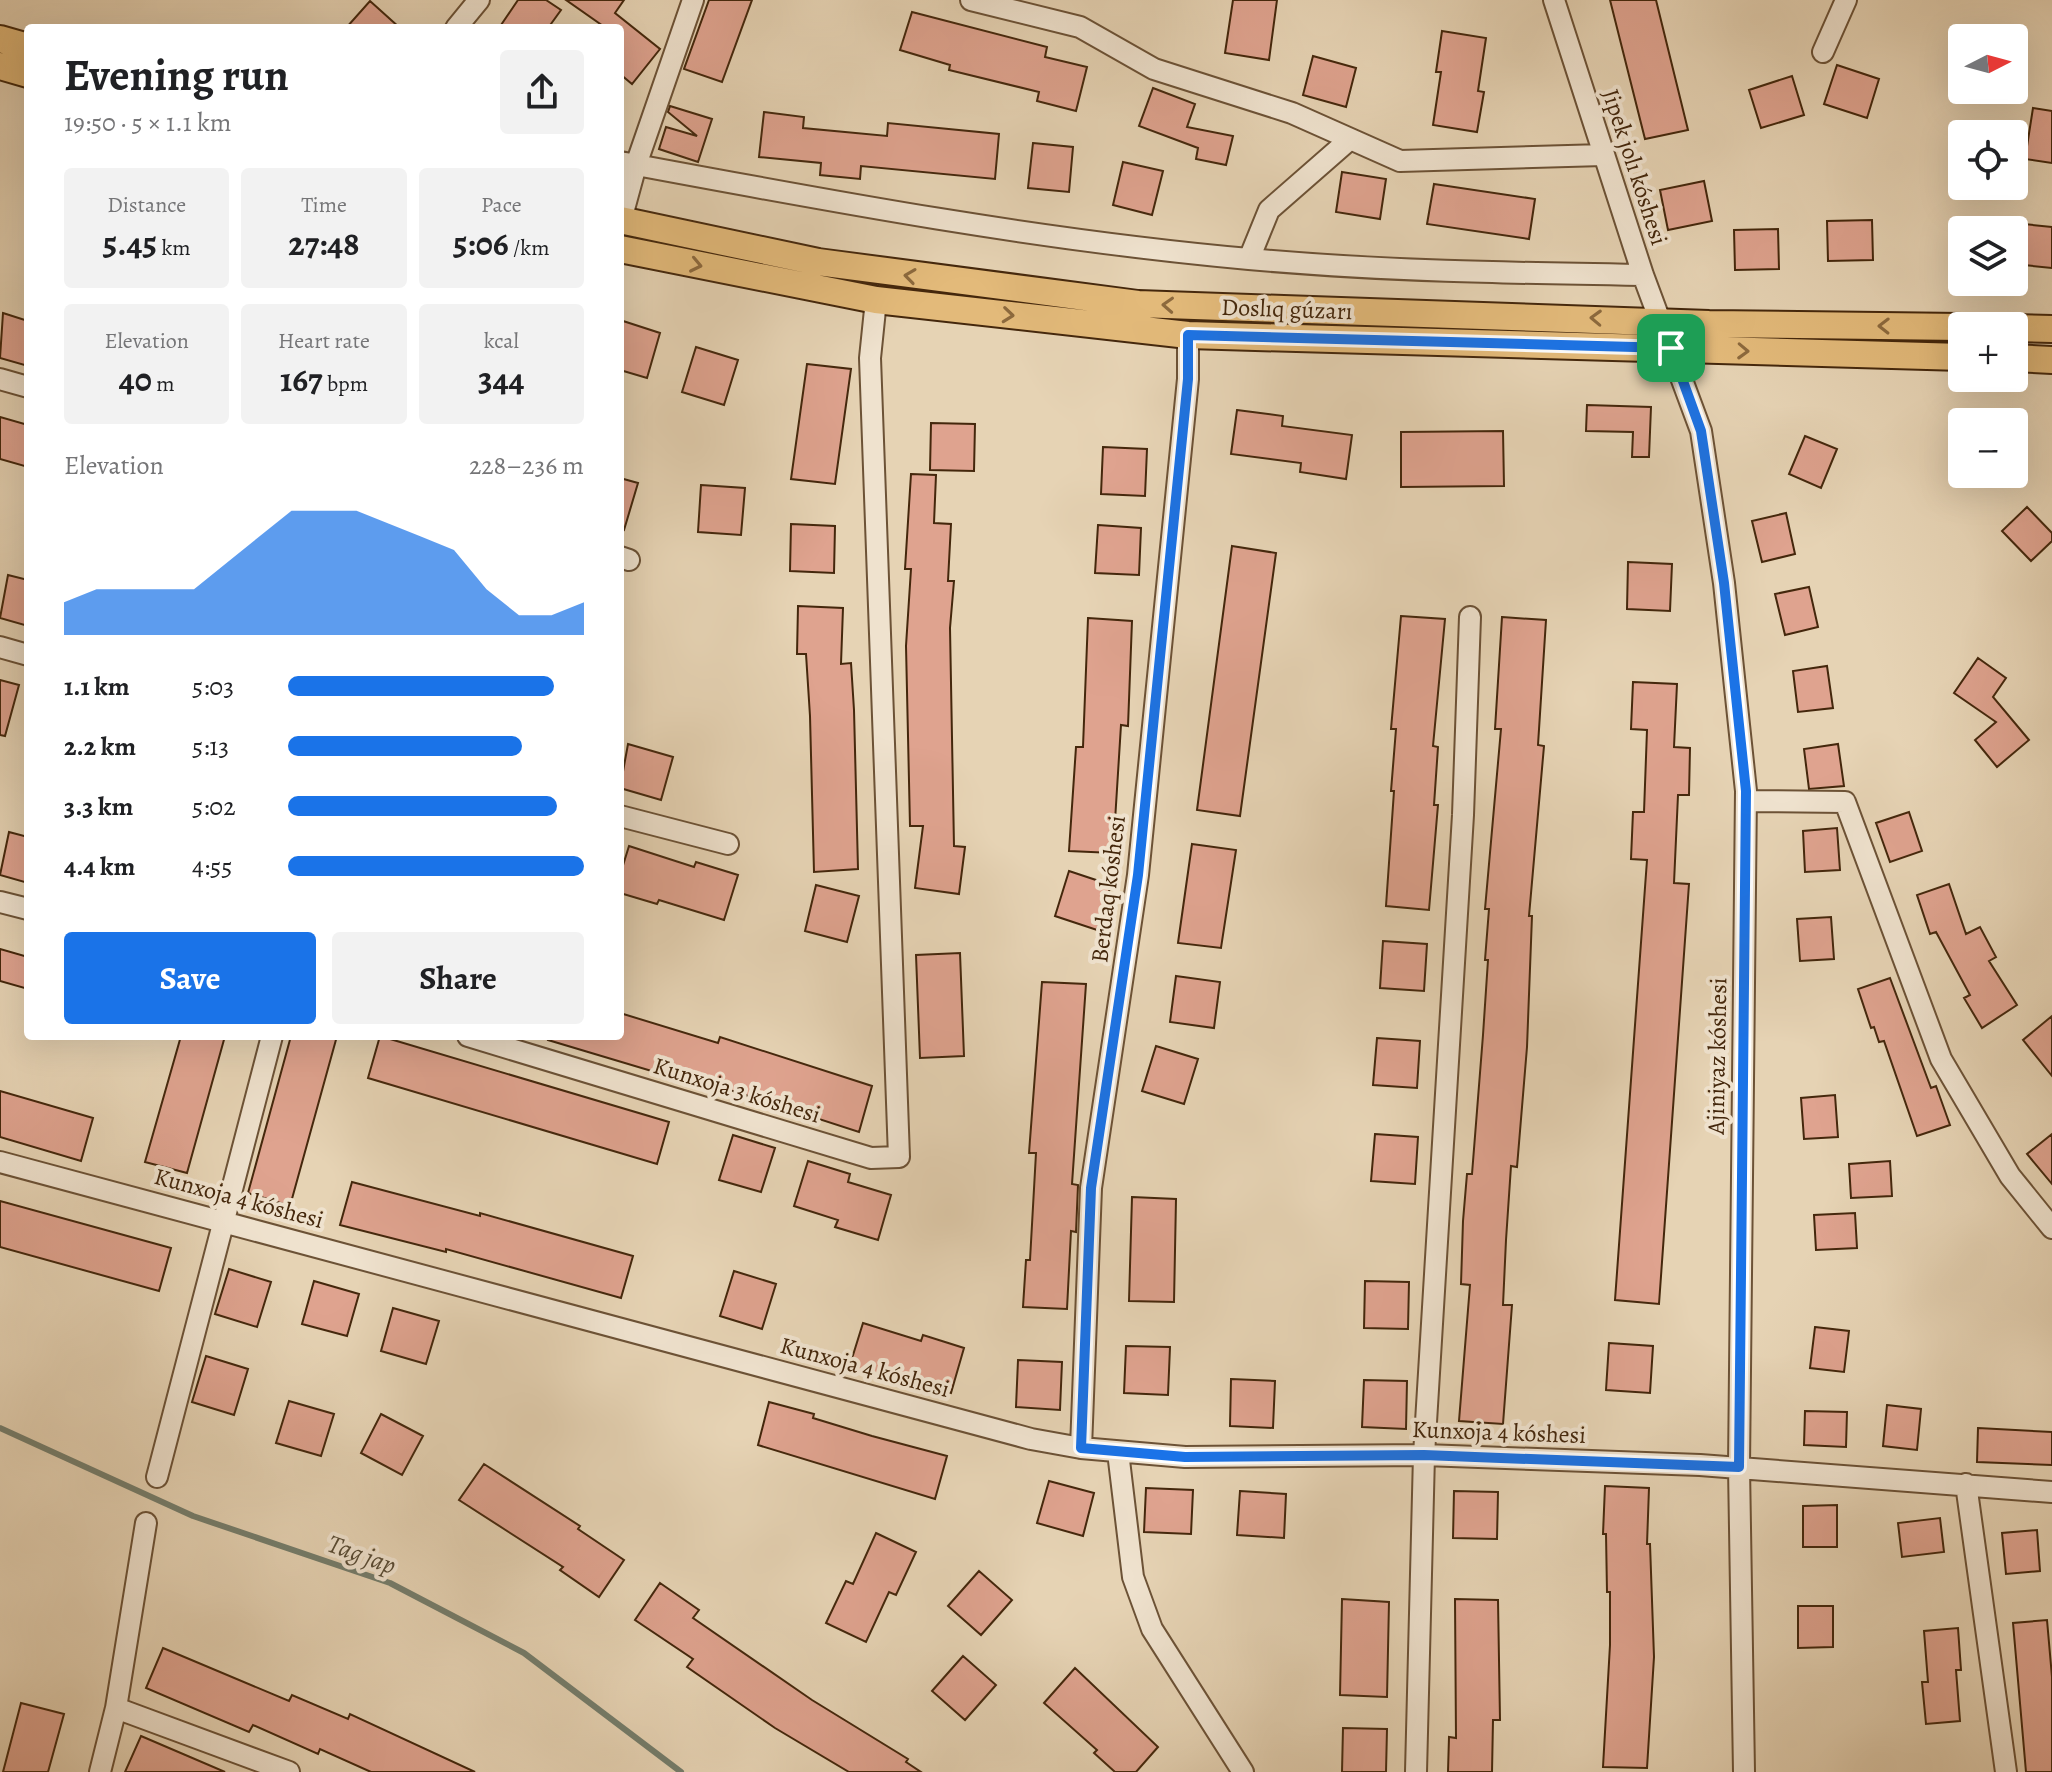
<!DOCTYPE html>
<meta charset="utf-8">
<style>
body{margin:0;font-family:Alegreya,serif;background:#f2f2f2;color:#202124;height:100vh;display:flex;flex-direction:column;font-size:30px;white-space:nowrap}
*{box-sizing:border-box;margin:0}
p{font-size:26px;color:#757577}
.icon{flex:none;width:44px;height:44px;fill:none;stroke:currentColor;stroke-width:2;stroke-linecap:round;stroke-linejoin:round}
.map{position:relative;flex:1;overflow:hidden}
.sheet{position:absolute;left:24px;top:24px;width:600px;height:1016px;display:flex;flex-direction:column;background:#fff;border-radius:8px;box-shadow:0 8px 32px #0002}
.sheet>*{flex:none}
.needle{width:52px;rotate:84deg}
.tools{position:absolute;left:1948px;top:24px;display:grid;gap:16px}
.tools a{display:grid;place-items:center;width:80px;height:80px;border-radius:8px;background:#fff;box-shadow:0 8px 32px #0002;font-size:40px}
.pin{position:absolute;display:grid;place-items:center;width:68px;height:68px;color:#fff;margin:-34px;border-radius:16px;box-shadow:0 4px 12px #0006}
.round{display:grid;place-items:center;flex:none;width:84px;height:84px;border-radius:8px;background:#f2f2f2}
.headline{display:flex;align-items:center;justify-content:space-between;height:136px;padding:0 40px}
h1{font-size:44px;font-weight:700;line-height:60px}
.metrics{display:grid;grid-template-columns:repeat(3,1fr);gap:12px;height:136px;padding:8px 40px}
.metrics div{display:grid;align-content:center;border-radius:8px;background:#f2f2f2;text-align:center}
.metrics b{font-size:34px;font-weight:700}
.metrics small{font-size:22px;font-weight:400}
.metrics p{font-size:22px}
.chart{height:224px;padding:16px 40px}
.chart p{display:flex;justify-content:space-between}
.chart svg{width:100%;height:144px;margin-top:8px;fill:#1a73e8;opacity:.7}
.primary-button{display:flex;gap:16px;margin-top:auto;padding:16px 40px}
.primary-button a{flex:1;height:92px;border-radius:8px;background:#1a73e8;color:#fff;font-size:32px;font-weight:700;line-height:92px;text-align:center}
.primary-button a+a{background:#f2f2f2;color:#202124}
ul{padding:0 40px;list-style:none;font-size:26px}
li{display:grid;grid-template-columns:128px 96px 1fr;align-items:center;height:60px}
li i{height:20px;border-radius:10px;background:#1a73e8}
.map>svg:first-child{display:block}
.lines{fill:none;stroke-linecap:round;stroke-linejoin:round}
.stream{stroke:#757e6d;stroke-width:6}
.building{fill:#dfa38f;stroke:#44270c;stroke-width:2}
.minor-casing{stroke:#6c5236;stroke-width:24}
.major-casing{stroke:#44270c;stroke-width:30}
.minor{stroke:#efe2ce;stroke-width:20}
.major{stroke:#e3ba7a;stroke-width:26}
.oneway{stroke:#8c693d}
.route-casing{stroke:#fff;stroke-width:16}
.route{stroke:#1a73e8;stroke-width:10}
.labels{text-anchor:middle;stroke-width:8;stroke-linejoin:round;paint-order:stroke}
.street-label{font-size:24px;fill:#44270c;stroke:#efe2ce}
.water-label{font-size:26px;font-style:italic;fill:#584b34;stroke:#efe2ce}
</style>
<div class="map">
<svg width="2052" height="1772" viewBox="0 0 2052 1772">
<rect width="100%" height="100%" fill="#e6d3b4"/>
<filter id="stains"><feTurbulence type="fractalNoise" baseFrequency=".0025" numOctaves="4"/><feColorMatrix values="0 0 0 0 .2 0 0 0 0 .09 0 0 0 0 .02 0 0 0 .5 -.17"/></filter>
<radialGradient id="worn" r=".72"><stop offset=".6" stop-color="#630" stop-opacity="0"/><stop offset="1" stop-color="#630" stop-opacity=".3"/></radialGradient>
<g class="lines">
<path class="stream" d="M 0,1428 L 193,1516 L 390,1583 L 524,1653 L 681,1772"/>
</g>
<path class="building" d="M 518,0 L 546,0 L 561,10 L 548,28 L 499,28 Z
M 566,0 L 624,0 L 615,13 L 660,49 L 632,84 L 620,74 L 620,28 L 606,28 Z
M 709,0 L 752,0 L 722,82 L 684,69 Z
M 1233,0 L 1277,0 L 1269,60 L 1225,53 Z
M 1610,0 L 1656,0 L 1688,130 L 1645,139 Z
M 370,1 L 400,28 L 346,28 Z
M 912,12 L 1047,47 L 1045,57 L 1087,67 L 1076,111 L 1037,101 L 1039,92 L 949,70 L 950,65 L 900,50 Z
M 1442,31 L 1486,38 L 1478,91 L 1484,92 L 1477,132 L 1433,125 L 1441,72 L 1436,72 Z
M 1313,56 L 1356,68 L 1346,107 L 1303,95 Z
M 1837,65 L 1879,79 L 1867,118 L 1824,104 Z
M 1792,76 L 1804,115 L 1761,128 L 1749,90 Z
M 1153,88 L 1195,104 L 1187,127 L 1233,136 L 1226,165 L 1196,159 L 1198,148 L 1139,126 Z
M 670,106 L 712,119 L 698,162 L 659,149 L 666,127 L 697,136 L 668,112 Z
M 2033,108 L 2052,111 L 2052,163 L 2025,159 Z
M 764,112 L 804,117 L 803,128 L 887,136 L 888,123 L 999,134 L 995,179 L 861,166 L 860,179 L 820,175 L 821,163 L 759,157 Z
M 1033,143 L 1073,147 L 1069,192 L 1028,188 Z
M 1123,162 L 1163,171 L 1152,215 L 1113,205 Z
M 1342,172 L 1386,179 L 1380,219 L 1336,212 Z
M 1704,181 L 1712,221 L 1668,230 L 1660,190 Z
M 1434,184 L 1535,199 L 1529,239 L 1427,224 Z
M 1872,220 L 1873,260 L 1828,261 L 1827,221 Z
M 2014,223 L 2052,227 L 2052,268 L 2014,264 Z
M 1778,229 L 1779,269 L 1735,270 L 1734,230 Z
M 3,313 L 28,321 L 28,366 L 0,358 Z
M 620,320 L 660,333 L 647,378 L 620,370 Z
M 696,347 L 738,360 L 724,405 L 682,392 Z
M 807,364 L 851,369 L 835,484 L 791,479 Z
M 1587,405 L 1651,407 L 1649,457 L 1632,457 L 1633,432 L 1586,431 Z
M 1237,410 L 1283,416 L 1282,426 L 1352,435 L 1346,479 L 1300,472 L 1301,463 L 1231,454 Z
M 0,417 L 28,425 L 28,467 L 0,459 Z
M 931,423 L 975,424 L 974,471 L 930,470 Z
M 1503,431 L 1504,486 L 1401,487 L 1401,432 Z
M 1805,436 L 1837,449 L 1821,488 L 1789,474 Z
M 1103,447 L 1147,449 L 1145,496 L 1101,494 Z
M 911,474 L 936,475 L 934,523 L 951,524 L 948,581 L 954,581 L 950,628 L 954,846 L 965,847 L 959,894 L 915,888 L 923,826 L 910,826 L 906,646 L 911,569 L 905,569 Z
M 620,478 L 638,483 L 624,530 L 620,529 Z
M 701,485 L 745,488 L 741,535 L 698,532 Z
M 2027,507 L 2052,533 L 2052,541 L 2031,561 L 2002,531 Z
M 1786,513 L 1795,554 L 1762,562 L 1752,521 Z
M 791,524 L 835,526 L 834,573 L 790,571 Z
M 1098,525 L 1141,528 L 1139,575 L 1095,573 Z
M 1232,546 L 1276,553 L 1240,816 L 1197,810 Z
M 1628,562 L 1672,564 L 1670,611 L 1627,609 Z
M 8,575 L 28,580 L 28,626 L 0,618 Z
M 1809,587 L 1818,627 L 1785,635 L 1775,594 Z
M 798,606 L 843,608 L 841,664 L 851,663 L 854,710 L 858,869 L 814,872 L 810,716 L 806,654 L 797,654 Z
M 1401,616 L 1445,619 L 1433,746 L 1438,747 L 1434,805 L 1438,805 L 1429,910 L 1386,906 L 1394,791 L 1391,791 L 1396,729 L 1391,729 Z
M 1502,617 L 1546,620 L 1538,745 L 1544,746 L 1529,916 L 1532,916 L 1527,1047 L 1517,1167 L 1511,1166 L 1506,1240 L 1503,1305 L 1512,1305 L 1503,1424 L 1459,1421 L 1470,1285 L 1461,1284 L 1463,1221 L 1467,1174 L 1472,1174 L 1483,1035 L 1488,960 L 1485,960 L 1489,909 L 1485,909 L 1501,729 L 1495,729 Z
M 1088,618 L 1132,621 L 1128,726 L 1121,725 L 1113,853 L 1069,851 L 1076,747 L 1083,747 Z
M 1978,658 L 2006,678 L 1993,697 L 2029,740 L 1997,767 L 1975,740 L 1996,722 L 1954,693 Z
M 1827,666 L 1833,708 L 1798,712 L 1793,671 Z
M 0,680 L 19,685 L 5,736 L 0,735 Z
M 1633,682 L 1677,684 L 1674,747 L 1690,748 L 1689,795 L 1678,795 L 1674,883 L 1689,884 L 1659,1304 L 1615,1300 L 1647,860 L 1631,859 L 1633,812 L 1644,812 L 1647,730 L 1631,729 Z
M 628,744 L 673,757 L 661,800 L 620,788 Z
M 1838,744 L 1844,786 L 1809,789 L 1804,749 Z
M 1909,812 L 1922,851 L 1890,862 L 1876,823 Z
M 1837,828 L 1840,870 L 1805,872 L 1803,831 Z
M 9,832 L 28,837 L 28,883 L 0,875 Z
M 1192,844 L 1236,850 L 1221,948 L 1178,943 Z
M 629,846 L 694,867 L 696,862 L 738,875 L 724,920 L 659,900 L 657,904 L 620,893 L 620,875 Z
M 1069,871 L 1111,885 L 1097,930 L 1055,916 Z
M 1949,884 L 1966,934 L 1980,927 L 1996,957 L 1989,961 L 2017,1005 L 1982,1028 L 1964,998 L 1970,995 L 1936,932 L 1930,934 L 1917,895 Z
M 816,885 L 859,896 L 847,942 L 805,931 Z
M 1831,917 L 1834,959 L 1800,961 L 1797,919 Z
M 1383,941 L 1427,944 L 1424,991 L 1380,988 Z
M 0,949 L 28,957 L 28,989 L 0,981 Z
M 960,953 L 964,1056 L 920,1058 L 916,955 Z
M 1176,976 L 1220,982 L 1214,1028 L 1170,1022 Z
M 1890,978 L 1931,1088 L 1936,1086 L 1950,1125 L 1917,1136 L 1884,1041 L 1879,1042 L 1874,1027 L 1871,1028 L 1858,989 Z
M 1042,982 L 1086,984 L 1072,1184 L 1078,1185 L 1076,1232 L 1071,1231 L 1067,1309 L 1023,1307 L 1026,1260 L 1030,1260 L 1036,1153 L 1029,1153 Z
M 620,1013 L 718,1043 L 720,1037 L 872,1086 L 859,1132 L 696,1079 L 695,1084 L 548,1040 L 549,1036 L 620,1036 Z
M 2052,1016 L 2052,1076 L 2023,1040 Z
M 181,1036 L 225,1036 L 187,1173 L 145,1162 Z
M 291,1036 L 337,1036 L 290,1206 L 248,1193 Z
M 380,1036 L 669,1122 L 657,1164 L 368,1078 Z
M 1377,1038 L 1420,1041 L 1417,1088 L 1373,1085 Z
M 1156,1046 L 1198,1059 L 1184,1104 L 1142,1091 Z
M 0,1091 L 93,1118 L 81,1161 L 0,1137 Z
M 1835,1095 L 1838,1137 L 1804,1139 L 1801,1098 Z
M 1375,1134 L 1418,1137 L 1415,1184 L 1371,1181 Z
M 2052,1134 L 2052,1184 L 2027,1154 Z
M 733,1135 L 775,1148 L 761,1192 L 719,1180 Z
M 808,1161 L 850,1174 L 848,1182 L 891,1195 L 878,1240 L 835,1227 L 838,1220 L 794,1206 Z
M 1890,1161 L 1892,1196 L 1851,1198 L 1849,1164 Z
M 352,1182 L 480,1216 L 480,1213 L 633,1256 L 621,1298 L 446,1249 L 446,1252 L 340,1225 Z
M 1132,1197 L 1176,1199 L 1174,1302 L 1129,1301 Z
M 0,1201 L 171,1248 L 159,1291 L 0,1247 Z
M 1855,1213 L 1857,1248 L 1816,1250 L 1814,1215 Z
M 229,1269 L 271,1282 L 257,1327 L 215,1314 Z
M 734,1271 L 776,1284 L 762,1329 L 720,1316 Z
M 314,1281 L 359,1294 L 347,1336 L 302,1324 Z
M 1365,1281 L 1409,1282 L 1408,1329 L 1364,1328 Z
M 393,1308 L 439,1321 L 426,1364 L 381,1351 Z
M 863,1323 L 921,1341 L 923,1335 L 964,1348 L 951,1393 L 893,1375 L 891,1381 L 849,1368 Z
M 1815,1327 L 1849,1331 L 1844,1372 L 1810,1368 Z
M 1609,1343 L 1653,1346 L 1650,1393 L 1606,1390 Z
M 1126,1346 L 1170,1347 L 1168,1395 L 1124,1393 Z
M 206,1356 L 248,1369 L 234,1415 L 192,1402 Z
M 1018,1360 L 1062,1362 L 1060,1410 L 1016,1407 Z
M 1231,1379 L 1275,1381 L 1273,1428 L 1230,1426 Z
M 1364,1380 L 1407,1381 L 1406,1429 L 1362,1427 Z
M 289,1401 L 334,1414 L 321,1456 L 276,1443 Z
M 769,1402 L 814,1414 L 813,1418 L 872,1436 L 947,1456 L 935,1499 L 758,1445 Z
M 1887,1405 L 1921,1409 L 1917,1450 L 1883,1446 Z
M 1805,1411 L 1847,1412 L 1846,1447 L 1804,1445 Z
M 381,1414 L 423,1436 L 402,1475 L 361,1453 Z
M 1978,1428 L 2052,1432 L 2052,1465 L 1977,1462 Z
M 484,1464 L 580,1526 L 578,1529 L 624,1560 L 599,1597 L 560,1570 L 563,1567 L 459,1500 Z
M 1049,1481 L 1094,1493 L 1083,1536 L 1037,1523 Z
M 1605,1486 L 1649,1488 L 1647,1544 L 1650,1544 L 1654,1657 L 1647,1768 L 1603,1767 L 1610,1645 L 1610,1592 L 1607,1592 L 1606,1534 L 1603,1534 Z
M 1146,1488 L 1193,1490 L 1191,1534 L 1144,1532 Z
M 1240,1491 L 1286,1494 L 1284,1538 L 1237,1535 Z
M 1454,1491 L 1498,1492 L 1497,1539 L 1453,1538 Z
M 1837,1505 L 1837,1547 L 1803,1547 L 1803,1506 Z
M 1940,1518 L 1944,1552 L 1902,1557 L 1898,1523 Z
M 2037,1530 L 2040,1571 L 2006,1574 L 2002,1533 Z
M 876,1533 L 916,1552 L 896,1595 L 889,1592 L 866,1642 L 826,1623 L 846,1581 L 853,1584 Z
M 979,1571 L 1012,1600 L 981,1635 L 948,1606 Z
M 660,1583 L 699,1610 L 693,1618 L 812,1700 L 908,1759 L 906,1762 L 921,1772 L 849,1772 L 775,1728 L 687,1667 L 693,1659 L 635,1620 Z
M 1342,1599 L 1389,1602 L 1387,1697 L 1340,1695 Z
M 1455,1599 L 1498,1600 L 1500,1720 L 1493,1720 L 1492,1772 L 1448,1772 L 1449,1737 L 1456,1738 Z
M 1798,1606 L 1833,1606 L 1833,1647 L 1798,1648 Z
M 2047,1620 L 2052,1677 L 2052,1772 L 2026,1772 L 2013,1623 Z
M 1958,1628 L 1961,1670 L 1956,1670 L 1960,1721 L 1926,1724 L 1922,1682 L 1928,1682 L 1924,1631 Z
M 163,1648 L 289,1701 L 292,1695 L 348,1719 L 350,1714 L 475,1772 L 371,1772 L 320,1749 L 318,1754 L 253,1725 L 249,1732 L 146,1688 Z
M 963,1656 L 996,1685 L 965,1720 L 932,1691 Z
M 1075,1668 L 1158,1747 L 1136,1772 L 1115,1772 L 1094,1753 L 1097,1750 L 1044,1703 Z
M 21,1703 L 64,1714 L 48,1772 L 3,1772 Z
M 1343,1728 L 1387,1729 L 1386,1772 L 1342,1772 Z
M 141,1736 L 225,1772 L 125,1772 Z"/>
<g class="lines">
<defs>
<path id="minor" d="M 971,0 L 1080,27 L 1154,69 L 1292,113 L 1400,161 L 1603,155
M 1554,0 L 1643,275 L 1701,431 L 1724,583 L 1746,791 L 1739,1467 L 1744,1772
M 456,28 L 479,0
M 1823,52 L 1846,0
M 620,162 C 829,201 1037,240 1249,259 C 1380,271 1512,273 1643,275
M 621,220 L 636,165 L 693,0
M 1249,259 L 1269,210 L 1349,140
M 0,379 L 28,387
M 620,557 L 629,560
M 0,647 L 28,655
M 1746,801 L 1845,802 L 1941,1059 L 2010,1176 L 2052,1228
M 620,816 L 728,844
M 0,902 L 28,909
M 468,1036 L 871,1158 L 899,1157 L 870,358 L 876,300
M 0,1162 L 1031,1439 L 1081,1448 L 1185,1457 L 1424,1455 L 1700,1465 L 2052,1492
M 1081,1448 L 1091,1188 L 1138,875 L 1188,379 L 1188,335
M 1118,1452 L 1133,1577 L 1152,1629 L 1243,1772
M 157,1477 L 272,1036
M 1966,1484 L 2006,1772
M 116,1708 L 289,1772
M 100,1772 L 116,1708 L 146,1523
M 1416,1772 L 1424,1455 L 1463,815 L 1470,617"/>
<path id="major" d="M 0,39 L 28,47
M 0,66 L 28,74
M 620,220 L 818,262 L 1138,304 L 1709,324 L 1962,327
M 620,249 L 876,300 L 1188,335 L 1962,357
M 2014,328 L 2052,329
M 2014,358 L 2052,360"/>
</defs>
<use href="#minor" class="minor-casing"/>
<use href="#major" class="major-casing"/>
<use href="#minor" class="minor"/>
<use href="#major" class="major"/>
</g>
<defs><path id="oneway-chevron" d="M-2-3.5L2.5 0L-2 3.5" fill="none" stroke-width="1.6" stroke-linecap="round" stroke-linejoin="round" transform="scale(2)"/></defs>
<g class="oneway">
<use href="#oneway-chevron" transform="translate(696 265) rotate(12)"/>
<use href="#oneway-chevron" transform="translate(910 276) rotate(-172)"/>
<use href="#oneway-chevron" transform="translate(1168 305) rotate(-177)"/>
<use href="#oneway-chevron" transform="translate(1008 315) rotate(6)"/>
<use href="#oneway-chevron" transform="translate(1596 318) rotate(-178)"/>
<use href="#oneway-chevron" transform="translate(1884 326) rotate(-179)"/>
<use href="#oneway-chevron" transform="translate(1743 351) rotate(2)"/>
</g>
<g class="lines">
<defs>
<path id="route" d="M 1188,335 L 1671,348 L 1701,431 L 1724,583 L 1746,791 L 1739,1467 L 1424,1455 L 1185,1457 L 1081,1448 L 1091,1188 L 1138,875 L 1188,379 Z"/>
</defs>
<use href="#route" class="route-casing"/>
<use href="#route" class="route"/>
</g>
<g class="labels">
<g class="street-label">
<text transform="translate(1635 167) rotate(72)" y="8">Jipek jolı kóshesi</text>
<text transform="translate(1287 309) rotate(2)" y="8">Doslıq gúzarı</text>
<text transform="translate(1108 889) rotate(-83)" y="8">Berdaq kóshesi</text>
<text transform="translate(1717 1056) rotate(-89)" y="8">Ajiniyaz kóshesi</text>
<text transform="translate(737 1090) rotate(17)" y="8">Kunxoja 3 kóshesi</text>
<text transform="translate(239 1198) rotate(15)" y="8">Kunxoja 4 kóshesi</text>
<text transform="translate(865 1367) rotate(15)" y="8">Kunxoja 4 kóshesi</text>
<text transform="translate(1499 1432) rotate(2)" y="8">Kunxoja 4 kóshesi</text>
</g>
<g class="water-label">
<text transform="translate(362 1554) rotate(20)" y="9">Tag jap</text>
</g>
</g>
<rect width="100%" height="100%" filter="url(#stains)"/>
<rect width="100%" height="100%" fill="url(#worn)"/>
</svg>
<div class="tools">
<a><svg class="needle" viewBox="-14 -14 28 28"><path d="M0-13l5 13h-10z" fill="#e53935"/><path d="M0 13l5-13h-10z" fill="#757577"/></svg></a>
<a><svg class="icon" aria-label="locate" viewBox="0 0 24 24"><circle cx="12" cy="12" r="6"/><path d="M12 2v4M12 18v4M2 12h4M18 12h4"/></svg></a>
<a><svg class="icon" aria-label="layers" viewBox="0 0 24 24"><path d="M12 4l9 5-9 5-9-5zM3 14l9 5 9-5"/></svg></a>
<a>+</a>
<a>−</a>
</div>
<div class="pin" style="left:1671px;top:348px;background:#1e9e55"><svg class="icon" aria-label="arrive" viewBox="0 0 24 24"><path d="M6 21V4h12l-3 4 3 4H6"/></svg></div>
<section class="sheet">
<div class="headline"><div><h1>Evening run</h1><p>19:50 · 5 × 1.1 km</p></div><a class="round"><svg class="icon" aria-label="share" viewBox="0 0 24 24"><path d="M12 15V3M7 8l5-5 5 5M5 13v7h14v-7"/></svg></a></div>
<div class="metrics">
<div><p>Distance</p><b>5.45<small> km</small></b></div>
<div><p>Time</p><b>27:48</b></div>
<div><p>Pace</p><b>5:06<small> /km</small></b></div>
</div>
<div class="metrics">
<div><p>Elevation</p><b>40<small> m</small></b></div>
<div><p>Heart rate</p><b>167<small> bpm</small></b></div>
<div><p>kcal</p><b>344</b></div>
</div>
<div class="chart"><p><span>Elevation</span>228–236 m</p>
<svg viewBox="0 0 160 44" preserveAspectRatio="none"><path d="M0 44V34L10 30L20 30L30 30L40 30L50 22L60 14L70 6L80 6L90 6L100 10L110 14L120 18L130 30L140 38L150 38L160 34V44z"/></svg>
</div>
<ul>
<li><b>1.1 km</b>5:03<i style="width:90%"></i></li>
<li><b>2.2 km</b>5:13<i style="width:79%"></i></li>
<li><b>3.3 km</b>5:02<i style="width:91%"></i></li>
<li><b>4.4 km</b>4:55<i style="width:100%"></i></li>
</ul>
<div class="primary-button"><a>Save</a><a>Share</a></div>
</section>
</div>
